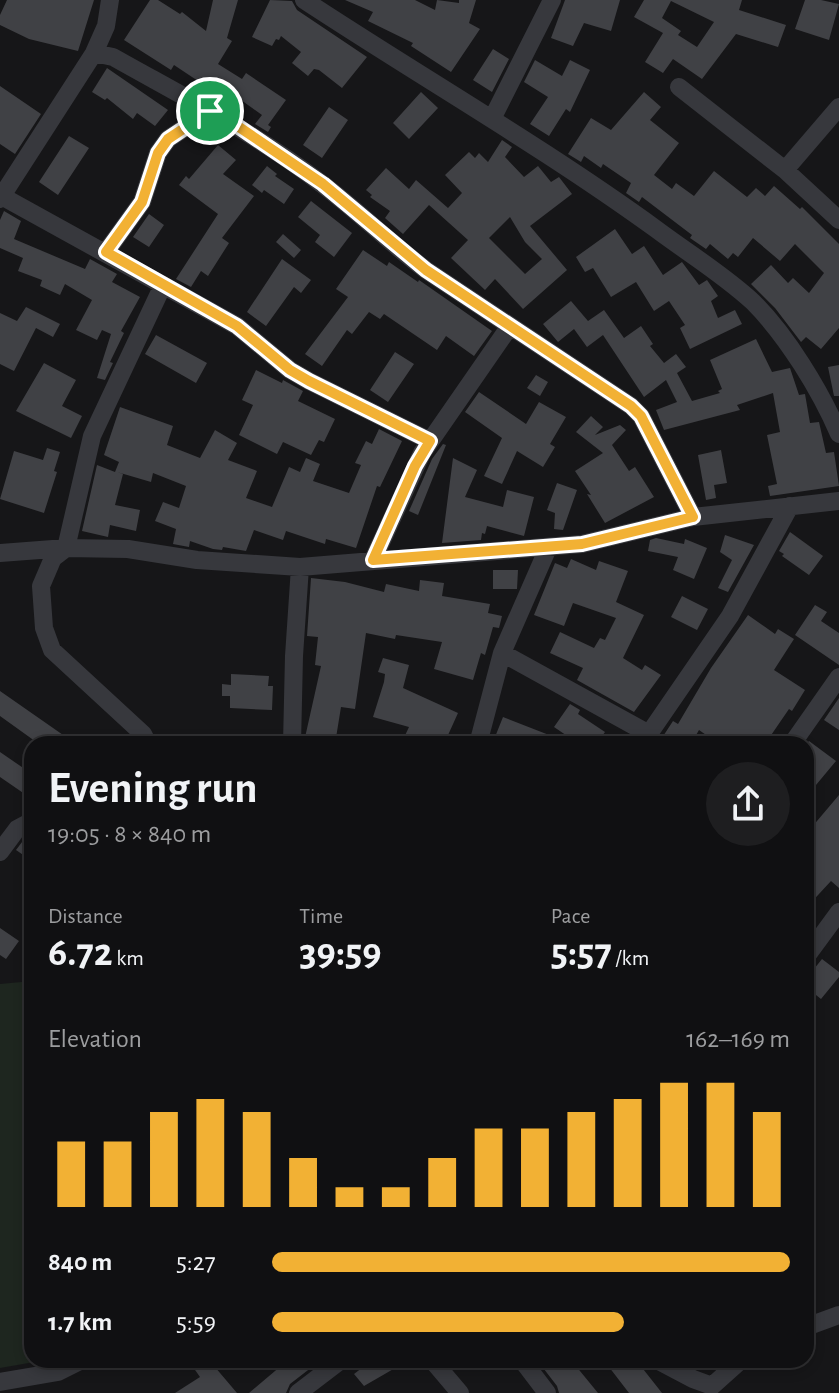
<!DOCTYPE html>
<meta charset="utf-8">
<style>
body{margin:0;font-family:"Alegreya Sans",sans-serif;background:#1e1e20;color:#f1f3f6;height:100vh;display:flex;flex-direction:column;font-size:30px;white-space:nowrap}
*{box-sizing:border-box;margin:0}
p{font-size:26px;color:#9c9d9f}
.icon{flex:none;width:44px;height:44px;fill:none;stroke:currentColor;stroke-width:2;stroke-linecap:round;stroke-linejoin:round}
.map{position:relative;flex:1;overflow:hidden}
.sheet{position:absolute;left:24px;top:736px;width:790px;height:632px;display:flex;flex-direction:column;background:#101012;border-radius:24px;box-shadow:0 4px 12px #0003,0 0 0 2px #303032}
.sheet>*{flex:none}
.pin{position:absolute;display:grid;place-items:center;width:68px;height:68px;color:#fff;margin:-34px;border:4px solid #fff;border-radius:50%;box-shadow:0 2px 8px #0007}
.round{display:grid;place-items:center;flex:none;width:84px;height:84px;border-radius:42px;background:#1e1e20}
.summary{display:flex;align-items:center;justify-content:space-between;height:136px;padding:0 24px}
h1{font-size:44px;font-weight:600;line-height:60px}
.metrics{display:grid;grid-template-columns:repeat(3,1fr);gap:12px;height:136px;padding:8px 24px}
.metrics div{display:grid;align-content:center}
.metrics b{font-size:40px;font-weight:600}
.metrics small{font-size:22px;font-weight:400}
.metrics p{font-size:22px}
.chart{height:224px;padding:16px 24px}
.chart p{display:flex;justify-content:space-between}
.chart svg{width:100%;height:144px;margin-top:8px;stroke:#f2b134;stroke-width:6}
ul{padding:0 24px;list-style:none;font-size:26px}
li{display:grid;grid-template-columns:128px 96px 1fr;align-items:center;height:60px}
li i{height:20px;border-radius:10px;background:#f2b134}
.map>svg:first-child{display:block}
.green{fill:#1e261f}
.building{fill:#404145;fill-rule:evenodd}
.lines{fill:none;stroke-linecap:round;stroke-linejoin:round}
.minor{stroke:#37383d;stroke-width:18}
.route-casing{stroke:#fff;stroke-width:16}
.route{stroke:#f2b134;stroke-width:10}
</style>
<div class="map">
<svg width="839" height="1393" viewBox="0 0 839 1393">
<rect width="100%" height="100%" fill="#161618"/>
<path class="green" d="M 32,981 L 32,1360 L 46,1360 L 0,1368 L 0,984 Z"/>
<path class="building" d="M 7,0 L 94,0 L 78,51 L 29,39 L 0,25 L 0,15 Z
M 150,0 L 158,0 L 180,14 L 182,12 L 206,31 L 213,0 L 238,0 L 227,38 L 232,41 L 218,64 L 242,79 L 246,73 L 286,100 L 268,125 L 271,127 L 268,132 L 255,124 L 262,115 L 241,100 L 240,102 L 206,81 L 204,85 L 174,65 L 171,70 L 124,40 Z
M 270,0 L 292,1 L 297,10 L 367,57 L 342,88 L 319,70 L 314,69 L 308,76 L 292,63 L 301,52 L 281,36 L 279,40 L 276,39 L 272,46 L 252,37 Z
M 345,0 L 415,0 L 435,10 L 437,0 L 459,3 L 459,0 L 476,0 L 469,23 L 480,29 L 451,72 L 411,46 L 413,43 L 368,21 L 373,12 Z
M 565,0 L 620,0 L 611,31 L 584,23 L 573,46 L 551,38 Z
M 644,0 L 742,0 L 739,10 L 786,25 L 778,47 L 736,34 L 702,79 L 673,59 L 663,73 L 645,62 L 663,33 L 634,17 ZM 671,1 L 714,22 L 697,47 L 678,35 L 681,31 L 662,18 Z
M 805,0 L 821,0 L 839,4 L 829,40 L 795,29 Z
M 493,49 L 509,59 L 492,92 L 473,80 Z
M 535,60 L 562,76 L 570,60 L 590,70 L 570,112 L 566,109 L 549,136 L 530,124 L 548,97 L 524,82 Z
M 107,68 L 168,110 L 155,126 L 137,113 L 133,119 L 107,98 L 105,100 L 92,92 Z
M 0,86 L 41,114 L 15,154 L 0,144 Z
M 421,92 L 438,108 L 409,139 L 393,123 Z
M 644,92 L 661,107 L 650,120 L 679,143 L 654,175 L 672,189 L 676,183 L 694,196 L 714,171 L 747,197 L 756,188 L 765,196 L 774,186 L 800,209 L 802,207 L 839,244 L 839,328 L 821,349 L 806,337 L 801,342 L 775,308 L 751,284 L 771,265 L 788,283 L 793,278 L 809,293 L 824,273 L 795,244 L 780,261 L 753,238 L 738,257 L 733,253 L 728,259 L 710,244 L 706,249 L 690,238 L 692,235 L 642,197 L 639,202 L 626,193 L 631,183 L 603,164 L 601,168 L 584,156 L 581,162 L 568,154 L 591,118 L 611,130 Z
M 329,107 L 348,120 L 322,158 L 303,145 Z
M 69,136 L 89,148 L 58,195 L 39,182 Z
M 502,140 L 512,147 L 505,157 L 524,177 L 538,166 L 551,182 L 559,177 L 572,194 L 530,226 L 567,270 L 523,309 L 495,279 L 485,290 L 451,258 L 468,240 L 429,205 L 403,234 L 385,218 L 390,211 L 370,197 L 372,195 L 366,190 L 386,168 L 409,189 L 416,180 L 448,208 L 462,193 L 445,175 L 469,152 L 475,158 L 479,153 L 488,162 ZM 510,217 L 525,242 L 542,259 L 525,274 L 489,238 Z
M 218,145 L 236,160 L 223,174 L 254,196 L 222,238 L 229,243 L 208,276 L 201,271 L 191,287 L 176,279 L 218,214 L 179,185 L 186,176 L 189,179 Z
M 267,166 L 277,174 L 275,176 L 294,189 L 284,204 L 264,190 L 262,193 L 252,185 Z
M 311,201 L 352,233 L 334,257 L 315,242 L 320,235 L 298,217 Z
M 4,211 L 21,221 L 14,239 L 85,269 L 90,259 L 117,274 L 112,282 L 140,297 L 121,331 L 124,333 L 110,362 L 113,363 L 105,380 L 97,378 L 111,334 L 102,330 L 97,340 L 76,330 L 92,300 L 65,284 L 60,295 L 40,286 L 42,280 L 18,271 L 23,258 L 0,248 L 0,220 Z
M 149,214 L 164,225 L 149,247 L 133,237 Z
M 615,229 L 632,254 L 644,246 L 663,275 L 682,262 L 699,285 L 707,280 L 718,296 L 711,301 L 718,318 L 735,310 L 742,324 L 690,349 L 680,328 L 685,325 L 669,301 L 654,311 L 636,282 L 611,297 L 593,268 L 585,272 L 576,257 Z
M 283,234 L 301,250 L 294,258 L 276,242 Z
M 363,250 L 387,266 L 389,262 L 418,282 L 419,280 L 492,331 L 474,356 L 446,336 L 437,350 L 384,314 L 380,319 L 369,312 L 352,334 L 347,330 L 322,366 L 305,354 L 348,297 L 336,289 Z
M 282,259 L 311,280 L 301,293 L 294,287 L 266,326 L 247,312 Z
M 571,301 L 588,321 L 604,310 L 624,338 L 641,326 L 653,344 L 650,346 L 664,363 L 676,354 L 686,367 L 677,373 L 692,401 L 720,393 L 718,391 L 722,389 L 710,360 L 756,339 L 772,372 L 790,368 L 799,395 L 805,394 L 810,423 L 819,422 L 826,453 L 834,452 L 839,486 L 770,496 L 768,486 L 777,484 L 767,435 L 780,432 L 773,393 L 737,405 L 740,410 L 664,430 L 656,410 L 677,402 L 666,380 L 644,397 L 603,335 L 587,347 L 574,329 L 558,342 L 543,324 Z
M 26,307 L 60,324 L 53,337 L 36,328 L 14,371 L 0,364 L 0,313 L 17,321 Z
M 156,335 L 207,363 L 196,383 L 145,354 Z
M 395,352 L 414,364 L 388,402 L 370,390 Z
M 44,363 L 76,380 L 62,406 L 82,416 L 71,438 L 16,411 Z
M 839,365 L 839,396 L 834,396 L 828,367 Z
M 256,370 L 282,383 L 283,380 L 303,391 L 298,401 L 335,419 L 324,442 L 319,440 L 311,455 L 283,442 L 277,454 L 239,435 L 253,405 L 242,400 Z
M 536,375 L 548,382 L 540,396 L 527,388 Z
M 479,392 L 526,424 L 539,402 L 566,417 L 550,444 L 555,447 L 543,467 L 517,451 L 502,484 L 484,476 L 502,438 L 465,412 Z
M 120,407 L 173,426 L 167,445 L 200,458 L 215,430 L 237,443 L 228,460 L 257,471 L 246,498 L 272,507 L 289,467 L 300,472 L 306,458 L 320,464 L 313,481 L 349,493 L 361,465 L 355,463 L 366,441 L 372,444 L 379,429 L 402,441 L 380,487 L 377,486 L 356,548 L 326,539 L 325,544 L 286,531 L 283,540 L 254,530 L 246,551 L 223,547 L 222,550 L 213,549 L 190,541 L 189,547 L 173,544 L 176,529 L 155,521 L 163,502 L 179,508 L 186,486 L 153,473 L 151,482 L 117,472 L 123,474 L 115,505 L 140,510 L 136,531 L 110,525 L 108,537 L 82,531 L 97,465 L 115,472 L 119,462 L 104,455 Z
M 591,416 L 603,427 L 595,435 L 620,425 L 626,430 L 612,445 L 629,471 L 635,467 L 654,497 L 605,523 L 587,494 L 591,495 L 575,471 L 603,453 L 576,432 Z
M 443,444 L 446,445 L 418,515 L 409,511 L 432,459 Z
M 47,448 L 60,452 L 54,471 L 57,472 L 44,513 L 0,499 L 14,451 L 43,460 Z
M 721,450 L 727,483 L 714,485 L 716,498 L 706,500 L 698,455 Z
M 453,458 L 477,470 L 465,497 L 503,507 L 507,490 L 534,497 L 524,536 L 487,526 L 485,534 L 482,533 L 481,540 L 442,543 Z
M 557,483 L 577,490 L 563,530 L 554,529 L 555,513 L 547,510 Z
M 790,532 L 823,556 L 809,575 L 782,556 L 784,554 L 779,551 Z
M 725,535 L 754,545 L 728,592 L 718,588 L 732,560 L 720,552 Z
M 656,538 L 684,544 L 685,539 L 707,548 L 694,579 L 673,570 L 678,557 L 648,551 L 650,540 Z
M 571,559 L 596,570 L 599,561 L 628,571 L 616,602 L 644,615 L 623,658 L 642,670 L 645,665 L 661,675 L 634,712 L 577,680 L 583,668 L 550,653 L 560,632 L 594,648 L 600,638 L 605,640 L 616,618 L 573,603 L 564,626 L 534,615 L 555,563 L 567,568 Z
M 493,570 L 518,570 L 517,589 L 493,589 Z
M 311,578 L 345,582 L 384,592 L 386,584 L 419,591 L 420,580 L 444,583 L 442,596 L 490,604 L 488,613 L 502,616 L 499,628 L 493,627 L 485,655 L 481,653 L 473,680 L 434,669 L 442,642 L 396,635 L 395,639 L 366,633 L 355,709 L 341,707 L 335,744 L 304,742 L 321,666 L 315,665 L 318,637 L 307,636 Z
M 682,596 L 708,609 L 697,630 L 671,617 Z
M 815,605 L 827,612 L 821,621 L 839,633 L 839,665 L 795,635 Z
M 748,615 L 775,634 L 778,629 L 794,639 L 774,670 L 805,690 L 792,711 L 789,709 L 765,744 L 719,744 L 699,730 L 691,744 L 658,744 L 673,721 L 678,724 L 711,668 Z
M 383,658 L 409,665 L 403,688 L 458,713 L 444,744 L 401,744 L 409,727 L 373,717 L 384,682 L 385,674 L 378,672 Z
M 231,674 L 269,676 L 268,686 L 273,686 L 272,710 L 230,708 L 230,696 L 222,696 L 222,684 L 231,685 Z
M 0,691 L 76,744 L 39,744 L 0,716 Z
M 839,698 L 839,730 L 824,720 Z
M 570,704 L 580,710 L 578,714 L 605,732 L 596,744 L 579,744 L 554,727 Z
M 503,717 L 549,735 L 545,744 L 512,744 L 495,737 Z
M 809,741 L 836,761 L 806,797 L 806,745 Z
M 0,752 L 32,774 L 32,799 L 0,777 Z
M 839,795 L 839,888 L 831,881 L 806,908 L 806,834 Z
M 32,835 L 32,861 L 16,850 L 25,838 Z
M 0,928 L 19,941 L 6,959 L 0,955 Z
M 822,959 L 839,972 L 839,977 L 821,999 L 806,987 L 806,979 Z
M 188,1360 L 209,1360 L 237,1393 L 175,1393 L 200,1377 Z
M 288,1360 L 306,1360 L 312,1367 L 290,1384 L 286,1393 L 249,1393 Z
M 364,1360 L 409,1360 L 364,1386 L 354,1374 L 367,1364 Z
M 537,1360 L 571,1360 L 598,1393 L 559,1393 L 557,1386 Z
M 618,1360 L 636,1360 L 662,1393 L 629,1393 L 609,1367 Z"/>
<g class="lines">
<path class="minor" d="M 304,0 C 421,77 543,147 656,229 C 688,253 724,275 753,302 C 787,336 820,390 839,434
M 94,53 L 113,57 C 184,97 257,134 322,184 C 358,211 390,243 426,270 L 631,406 L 641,416 L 693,517
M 679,87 L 785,170 L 839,220
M 492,119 L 552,0
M 785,170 L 839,107
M 3,197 L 237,326 L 290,370 L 309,381 L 430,441
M 0,199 L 94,53 L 106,26 L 110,0
M 106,252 L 142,202 L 158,153 L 168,139 L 210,111
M 0,553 L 66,548 L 128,549 L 197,560 L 300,567 L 582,544 L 693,517 L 839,501
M 373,560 L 422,453 L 510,326
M 502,653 L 649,734
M 148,744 L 143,734 L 52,650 L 44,628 L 41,586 L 53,558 L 66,548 L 92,436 L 163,285
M 292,744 L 294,656 L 300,567
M 478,744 L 502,653 L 548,548
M 642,744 L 730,616 L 790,506
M 792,744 L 839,677
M 0,852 L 17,829 L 32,821
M 806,957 L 839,912
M 806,1327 L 839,1315
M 432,1360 L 460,1393
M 522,1360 L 547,1393
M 657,1360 L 693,1379 L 712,1386 L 741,1360
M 0,1382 L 58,1372 L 82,1360
M 298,1393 L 341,1360"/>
</g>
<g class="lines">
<defs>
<path id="route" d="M 210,111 L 236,125 L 323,184 L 426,270 L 631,406 L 641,416 L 693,517 L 582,544 L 373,560 L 415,466 L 430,441 L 309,381 L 290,370 L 237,326 L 106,252 L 142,202 L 158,153 L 168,139 Z"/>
</defs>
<use href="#route" class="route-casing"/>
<use href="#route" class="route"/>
</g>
</svg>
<div class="pin" style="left:210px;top:111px;background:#1e9e55"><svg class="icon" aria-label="arrive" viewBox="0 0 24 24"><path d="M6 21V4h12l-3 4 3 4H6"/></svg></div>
<section class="sheet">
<div class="summary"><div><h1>Evening run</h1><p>19:05 · 8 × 840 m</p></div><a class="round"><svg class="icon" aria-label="share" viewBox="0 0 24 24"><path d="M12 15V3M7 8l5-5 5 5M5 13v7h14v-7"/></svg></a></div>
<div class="metrics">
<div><p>Distance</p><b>6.72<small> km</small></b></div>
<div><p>Time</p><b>39:59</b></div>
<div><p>Pace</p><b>5:57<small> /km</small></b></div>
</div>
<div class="chart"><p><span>Elevation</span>162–169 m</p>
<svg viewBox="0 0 160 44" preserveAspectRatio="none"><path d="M5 44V24M15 44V24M25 44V15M35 44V11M45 44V15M55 44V29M65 44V38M75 44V38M85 44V29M95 44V20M105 44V20M115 44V15M125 44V11M135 44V6M145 44V6M155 44V15"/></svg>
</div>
<ul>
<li><b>840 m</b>5:27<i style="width:100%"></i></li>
<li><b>1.7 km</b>5:59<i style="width:68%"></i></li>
</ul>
</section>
</div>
